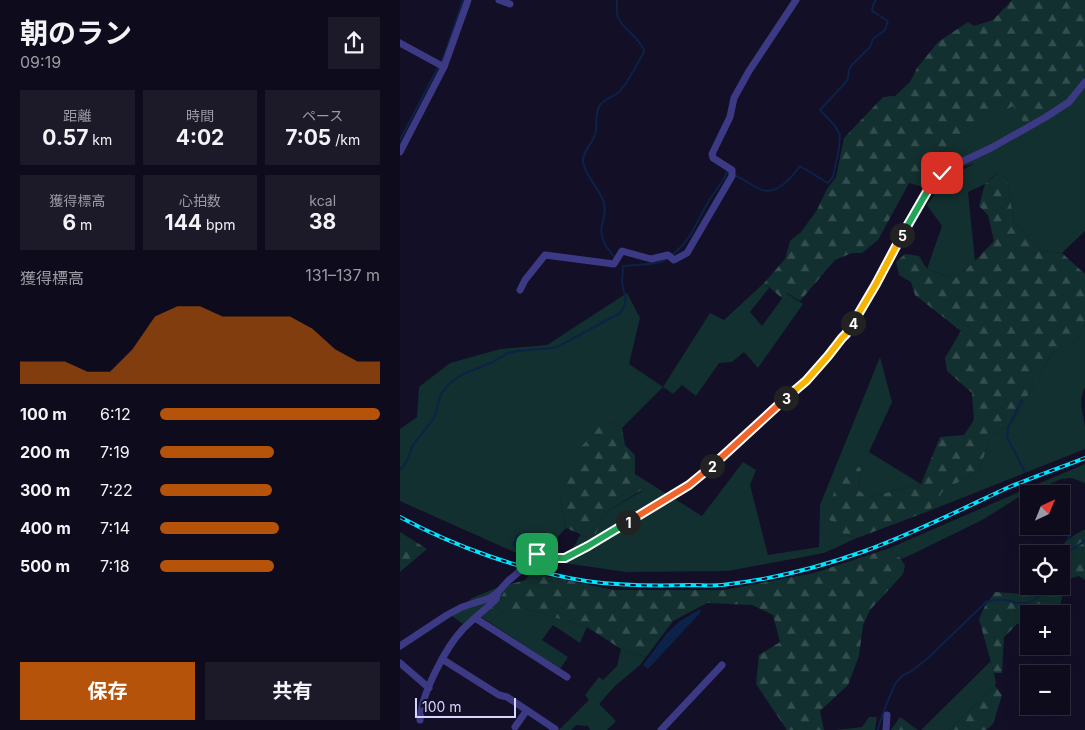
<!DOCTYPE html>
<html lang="ja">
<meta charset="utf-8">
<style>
body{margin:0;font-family:Inter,"Noto Sans JP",sans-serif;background:#1c1929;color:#f1f3f6;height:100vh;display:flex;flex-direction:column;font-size:19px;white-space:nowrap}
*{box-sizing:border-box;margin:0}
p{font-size:16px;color:#9b9ba3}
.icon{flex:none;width:28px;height:28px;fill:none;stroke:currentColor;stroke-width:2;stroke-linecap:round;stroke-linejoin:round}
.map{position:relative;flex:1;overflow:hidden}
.panel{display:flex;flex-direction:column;background:#0e0b1c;width:400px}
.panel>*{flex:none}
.needle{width:32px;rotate:43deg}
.buttons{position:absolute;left:620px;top:485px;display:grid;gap:10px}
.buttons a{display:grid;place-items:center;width:50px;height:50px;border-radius:0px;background:#0e0b1c;box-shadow:0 5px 20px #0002,0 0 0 1px #2e2b3b;font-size:25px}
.scale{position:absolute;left:15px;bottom:12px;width:101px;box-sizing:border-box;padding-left:5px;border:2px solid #d9d4ff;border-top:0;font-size:14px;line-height:18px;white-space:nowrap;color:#d9d4ff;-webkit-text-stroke:4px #130f26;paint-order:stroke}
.pin{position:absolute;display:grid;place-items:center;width:42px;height:42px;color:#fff;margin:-21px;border-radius:10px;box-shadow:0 2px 8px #0006}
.km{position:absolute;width:25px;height:25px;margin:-12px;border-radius:50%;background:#222;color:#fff;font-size:14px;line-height:25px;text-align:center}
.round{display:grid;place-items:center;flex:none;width:52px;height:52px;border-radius:0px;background:#1c1929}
.summary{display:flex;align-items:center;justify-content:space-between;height:85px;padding:0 20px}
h1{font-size:28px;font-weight:700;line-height:38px}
.stats{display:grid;grid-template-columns:repeat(3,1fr);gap:8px;height:85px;padding:5px 20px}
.stats div{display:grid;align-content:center;border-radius:0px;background:#1c1929;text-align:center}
.stats b{font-size:21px;font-weight:700}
.stats small{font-size:14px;font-weight:400}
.stats p{font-size:14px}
.chart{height:140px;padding:10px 20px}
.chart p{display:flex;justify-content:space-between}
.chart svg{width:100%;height:90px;margin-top:5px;fill:#b45309;opacity:.7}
.button{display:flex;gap:10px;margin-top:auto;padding:10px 20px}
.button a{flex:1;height:58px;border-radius:0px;background:#b45309;color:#fff;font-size:20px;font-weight:700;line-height:58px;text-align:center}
.button a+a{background:#1c1929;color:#f1f3f6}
ul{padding:0 20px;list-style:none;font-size:16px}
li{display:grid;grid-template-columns:80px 60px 1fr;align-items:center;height:38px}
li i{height:12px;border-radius:6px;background:#b45309}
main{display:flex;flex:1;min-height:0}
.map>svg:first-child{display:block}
.green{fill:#12302f}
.forest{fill:url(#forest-firs)}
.water{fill:#0c2248}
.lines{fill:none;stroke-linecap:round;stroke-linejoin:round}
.stream{stroke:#0c2248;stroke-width:2}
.minor-tunnel{stroke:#312d47;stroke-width:7;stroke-dasharray:7 3.5;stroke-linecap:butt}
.minor{stroke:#3d3a85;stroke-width:7}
.rail-casing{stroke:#00e5ff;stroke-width:4}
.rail{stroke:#130f26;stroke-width:2;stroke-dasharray:5.5;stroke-linecap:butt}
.split-1-casing{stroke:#fff;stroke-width:10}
.split-2-casing{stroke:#fff;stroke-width:10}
.split-3-casing{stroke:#fff;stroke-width:10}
.split-4-casing{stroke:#fff;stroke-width:10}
.split-5-casing{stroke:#fff;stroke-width:10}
.split-6-casing{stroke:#fff;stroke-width:10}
.split-1{stroke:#22a559;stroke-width:6}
.split-2{stroke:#f0652b;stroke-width:6}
.split-3{stroke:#f0652b;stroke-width:6}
.split-4{stroke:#f5b400;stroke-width:6}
.split-5{stroke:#f5b400;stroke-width:6}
.split-6{stroke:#22a559;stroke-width:6}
</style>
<main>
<section class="panel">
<div class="summary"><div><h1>朝のラン</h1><p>09:19</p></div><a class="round"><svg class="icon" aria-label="share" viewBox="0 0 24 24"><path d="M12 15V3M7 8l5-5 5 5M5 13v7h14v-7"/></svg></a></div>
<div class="stats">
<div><p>距離</p><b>0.57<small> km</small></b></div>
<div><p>時間</p><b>4:02</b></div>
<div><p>ペース</p><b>7:05<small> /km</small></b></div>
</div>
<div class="stats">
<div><p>獲得標高</p><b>6<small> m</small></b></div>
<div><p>心拍数</p><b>144<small> bpm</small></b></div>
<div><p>kcal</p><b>38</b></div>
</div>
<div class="chart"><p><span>獲得標高</span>131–137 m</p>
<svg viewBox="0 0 160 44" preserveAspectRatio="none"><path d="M0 44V33L10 33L20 33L30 38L40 38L50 27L60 11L70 6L80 6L90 11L100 11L110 11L120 11L130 17L140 27L150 33L160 33V44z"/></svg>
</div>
<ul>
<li><b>100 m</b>6:12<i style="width:100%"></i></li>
<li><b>200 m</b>7:19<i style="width:52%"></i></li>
<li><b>300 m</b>7:22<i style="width:51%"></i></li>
<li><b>400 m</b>7:14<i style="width:54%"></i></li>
<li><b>500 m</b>7:18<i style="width:52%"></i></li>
</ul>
<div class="button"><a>保存</a><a>共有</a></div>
</section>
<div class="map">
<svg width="685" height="730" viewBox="0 0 685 730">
<defs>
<pattern id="forest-firs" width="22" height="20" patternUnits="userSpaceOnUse" patternTransform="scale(1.25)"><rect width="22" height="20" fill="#12302f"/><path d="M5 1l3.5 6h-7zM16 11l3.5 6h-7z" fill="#344d4e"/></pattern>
</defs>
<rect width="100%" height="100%" fill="#130f26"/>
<path class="green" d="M 685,77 L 685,231 L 662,253 L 641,251 L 614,223 L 607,179 L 597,173 L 585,184 L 568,192 L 575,261 L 554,279 L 527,269 L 542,226 L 527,205 L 547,177 L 574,164 L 539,173 L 536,163 L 538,153 L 560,143 L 560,135 L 613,105 L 625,125 L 676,89 Z
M 364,283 L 369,288 L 350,312 L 362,326 L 386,293 L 403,304 L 358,368 L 344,352 L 332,362 L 319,363 L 296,396 L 282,385 L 273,394 L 263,387 L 222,428 L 205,420 L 160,501 L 166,528 L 147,549 L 123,556 L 0,501 L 0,429 L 17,417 L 19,387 L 50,363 L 100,349 L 147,345 L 227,293 L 240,318 L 229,364 L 263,387 L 310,313 L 324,320 Z
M 685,324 L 685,387 C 677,404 684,412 685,428 C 685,435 685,442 685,449 L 529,511 L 544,490 L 579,471 L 591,435 L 612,424 L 651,354 L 680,337 Z
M 480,357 L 492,402 L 469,452 L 521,484 L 470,497 L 458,490 L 461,469 L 453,462 L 444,534 L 457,538 L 424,553 L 328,571 L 226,572 L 164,563 L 181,534 L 194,540 L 203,514 L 242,491 L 235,474 L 302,516 L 343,462 L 356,470 L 350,485 L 368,555 L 419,547 L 420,505 Z
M 685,464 L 685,483 L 671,478 L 661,479 L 638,489 L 634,492 L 621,496 L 582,520 L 517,552 L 501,559 L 490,548 L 635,485 Z
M 108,585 L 101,597 L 80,616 L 76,614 L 63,624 L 52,616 L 72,598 L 101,586 Z
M 107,609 L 126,609 L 187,627 L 180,643 L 153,625 L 142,640 L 168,657 L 160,669 L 89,622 Z
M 221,649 L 246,657 L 240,665 L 215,686 L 199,704 L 216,721 L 207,730 L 190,730 L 188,726 L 176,725 L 171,730 L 159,730 L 189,700 L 185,695 L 199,677 L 203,680 L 217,666 Z
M 591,661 L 596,682 L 595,686 L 549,730 L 521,730 Z
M 469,717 L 477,717 L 475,730 L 436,730 L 462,727 Z"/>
<path class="forest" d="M 612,0 L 685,0 L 685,77 L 666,100 L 625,125 L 613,106 L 560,135 L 561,143 L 538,153 L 536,163 L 539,173 L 527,188 L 509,183 L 478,240 L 462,253 L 452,253 L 435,260 L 400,301 L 387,293 L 383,299 L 364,283 L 385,259 L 390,241 L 401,232 L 417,210 L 427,189 L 436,177 L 444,138 L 483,97 L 495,96 L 510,82 L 517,68 L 538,42 L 568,22 L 574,26 L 593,20 Z
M 598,173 L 607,179 L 614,223 L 641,251 L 662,253 L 685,274 L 685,324 L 680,337 L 651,354 L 612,424 L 591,435 L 579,471 L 544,490 L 529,511 L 457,538 L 444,534 L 427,517 L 441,467 L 453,461 L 461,469 L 458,490 L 470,497 L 521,484 L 540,437 L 564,435 L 574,420 L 572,393 L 547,371 L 545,358 L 561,331 L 515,295 L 511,282 L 499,275 L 496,262 L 505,254 L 519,256 L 527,269 L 554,279 L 575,261 L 594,241 L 588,215 L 579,206 L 585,184 Z
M 205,420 L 222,428 L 225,445 L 235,455 L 235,474 L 242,490 L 203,514 L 194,540 L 166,528 L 160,501 L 181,447 Z
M 683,530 L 685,530 L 685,580 L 679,576 L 666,580 L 660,606 L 647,614 L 629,614 L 629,623 L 617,624 L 604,637 L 602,673 L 594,673 L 579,619 L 585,606 L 595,592 L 620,594 L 628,592 L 634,586 L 661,586 L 661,554 L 655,554 L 668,539 Z
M 0,532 L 27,549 L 0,572 Z
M 490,548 L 501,559 L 505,566 L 503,574 L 470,610 L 463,625 L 459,656 L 448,685 L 420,711 L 424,730 L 387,730 L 356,684 L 359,655 L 380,642 L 373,615 L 352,605 L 307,603 L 273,621 L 246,657 L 221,649 L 187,627 L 126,609 L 107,609 L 89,622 L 80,616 L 101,597 L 108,585 L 125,580 L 131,573 L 214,590 L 324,590 L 414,573 Z
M 595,686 L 602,695 L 593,724 L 586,730 L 549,730 Z
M 500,717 L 518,730 L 491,730 Z"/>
<path class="water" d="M 127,531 L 137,541 L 135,550 L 124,554 L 112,545 L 117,535 Z
M 300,609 L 301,612 L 248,669 L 243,665 L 267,633 L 280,621 Z"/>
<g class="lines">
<path class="stream" d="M 0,140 L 44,56 L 63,0
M 334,175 C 344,179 352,186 362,190 C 377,195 392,177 400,166 L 428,183 L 433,177 L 439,148 L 440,135 L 435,126 L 420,110 L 445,83 L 448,78 L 449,70 L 451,66 L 470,47 L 473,39 L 485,30 L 488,21 L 472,11 L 473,5 L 476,0
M 271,256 L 283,245 L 291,234 L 308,202 L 325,177 L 327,171 L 330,173
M 216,258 C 207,249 199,239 202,225 C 204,217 206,211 204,203 C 201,190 186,178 183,162 C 182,152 192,144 195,135 C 198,125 194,114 200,105 C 204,99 213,97 219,92 C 228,83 236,65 243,54 L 244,50 C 239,37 223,30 218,17 C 216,12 217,5 217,0
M 223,266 C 238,264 254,266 267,259
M 622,400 L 608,428 L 607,437 L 625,472
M 0,470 L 6,463 L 13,445 L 34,418 L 41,394 L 48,385 L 61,375 L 93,362 L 108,353 L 117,351 L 153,348 L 159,346 L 220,313 C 230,300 224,296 222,283 C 222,277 223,271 223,266
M 633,489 L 637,494
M 661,526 L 670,539
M 661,559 L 672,549 L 685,541
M 478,730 L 479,725 L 487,703 L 495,684 L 502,676 L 513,670 L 529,657 L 586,602 C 593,600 599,599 606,600 C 610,600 613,603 617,603 C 630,605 641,598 645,586"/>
<path class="minor-tunnel" d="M 120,571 L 130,557"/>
<path class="minor" d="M 99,0 L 110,4
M 0,43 L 44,67
M 0,152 L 44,67 L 68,0
M 120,290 L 125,280 L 145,255 L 214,264 L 222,251 L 251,259 L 268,255 L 274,260 L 287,253 L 332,176 L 332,170 L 313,158 L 312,154 L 330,117 L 334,98 L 349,71 L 396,0
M 130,557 L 137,554 L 145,554 L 154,558 L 165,557 L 188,546 L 289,485 L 406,381 L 428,356 L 442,338 L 446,334 L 476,284 L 511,219 L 529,190 L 543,173 L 559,163 L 591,148 L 646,117 L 669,102 L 685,82
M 75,618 L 167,677
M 0,646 L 47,615 L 62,607 L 90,598 L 98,592 L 108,581 L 120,571
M 42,659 L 99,695 L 107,697 L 155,729
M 0,663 L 29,688
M 20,720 C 21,695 45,648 63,629 C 72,620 82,612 92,603 L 96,599 L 98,592
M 115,727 L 127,710
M 261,730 L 322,665
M 486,730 L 487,715"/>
<defs>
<path id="rail" d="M 0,517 C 55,547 124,571 186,581 C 221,586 256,586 291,585 C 301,585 312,586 322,585 C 370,580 420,567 465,551 C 514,533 560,510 607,488 C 633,477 659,468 685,458"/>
</defs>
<use href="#rail" class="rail-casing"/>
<use href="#rail" class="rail"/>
</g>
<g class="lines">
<defs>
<path id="split-1" d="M 137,554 L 145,554 L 154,558 L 165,558 L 188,546 L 228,522"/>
<path id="split-2" d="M 228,522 L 289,485 L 312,466"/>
<path id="split-3" d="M 312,466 L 386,398"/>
<path id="split-4" d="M 386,398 L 406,381 L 428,356 L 442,338 L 446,334 L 453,323"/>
<path id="split-5" d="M 453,323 L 476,284 L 502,235"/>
<path id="split-6" d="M 502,235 L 528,190 L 542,173"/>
</defs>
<use href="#split-1" class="split-1-casing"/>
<use href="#split-2" class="split-2-casing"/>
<use href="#split-3" class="split-3-casing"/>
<use href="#split-4" class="split-4-casing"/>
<use href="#split-5" class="split-5-casing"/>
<use href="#split-6" class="split-6-casing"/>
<use href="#split-1" class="split-1"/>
<use href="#split-2" class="split-2"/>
<use href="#split-3" class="split-3"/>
<use href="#split-4" class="split-4"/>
<use href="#split-5" class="split-5"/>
<use href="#split-6" class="split-6"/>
</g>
</svg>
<div class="buttons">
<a><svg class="needle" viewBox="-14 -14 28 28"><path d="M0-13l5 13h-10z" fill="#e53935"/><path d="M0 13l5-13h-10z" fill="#9b9ba3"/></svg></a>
<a><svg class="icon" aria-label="locate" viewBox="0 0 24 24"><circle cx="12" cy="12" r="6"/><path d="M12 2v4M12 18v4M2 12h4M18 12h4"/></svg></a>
<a>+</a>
<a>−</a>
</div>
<div class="scale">100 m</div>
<div class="pin" style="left:137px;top:554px;background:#1e9e55"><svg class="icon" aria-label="arrive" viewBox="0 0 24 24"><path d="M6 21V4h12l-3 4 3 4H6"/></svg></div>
<div class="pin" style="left:542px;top:173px;background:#d93025"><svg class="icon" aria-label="check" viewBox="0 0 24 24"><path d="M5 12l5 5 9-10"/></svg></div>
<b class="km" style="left:228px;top:522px">1</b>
<b class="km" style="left:312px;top:466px">2</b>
<b class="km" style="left:386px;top:398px">3</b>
<b class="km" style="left:453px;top:323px">4</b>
<b class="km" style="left:502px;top:235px">5</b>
</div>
</main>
